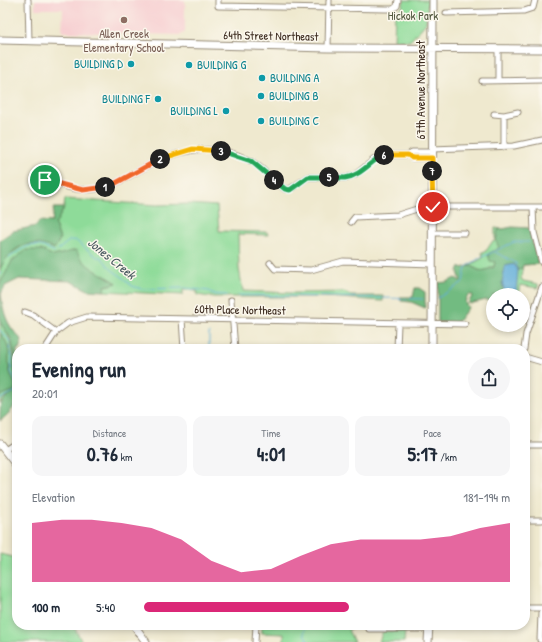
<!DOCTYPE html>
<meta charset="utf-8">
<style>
body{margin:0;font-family:"Patrick Hand",sans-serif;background:#f6f6f7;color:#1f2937;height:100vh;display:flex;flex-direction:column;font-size:15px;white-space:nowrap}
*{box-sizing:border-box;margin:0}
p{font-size:13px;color:#747a83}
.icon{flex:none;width:22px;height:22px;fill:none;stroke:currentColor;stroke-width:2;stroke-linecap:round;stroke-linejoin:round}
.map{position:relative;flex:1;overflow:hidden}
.drawer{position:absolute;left:12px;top:344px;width:518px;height:286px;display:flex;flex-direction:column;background:#fff;border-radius:16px;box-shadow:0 2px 6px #0003}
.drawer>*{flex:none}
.controls{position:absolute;left:486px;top:288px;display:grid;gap:8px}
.controls a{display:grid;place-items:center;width:44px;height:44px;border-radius:50%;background:#fff;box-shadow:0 2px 6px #0003;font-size:20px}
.pin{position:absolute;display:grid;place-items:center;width:34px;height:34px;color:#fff;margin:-17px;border:2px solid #fff;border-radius:50%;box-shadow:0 1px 4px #0007}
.km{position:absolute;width:20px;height:20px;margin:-10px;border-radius:50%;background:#222;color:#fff;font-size:11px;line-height:20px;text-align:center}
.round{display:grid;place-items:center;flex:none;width:42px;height:42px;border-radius:21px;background:#f6f6f7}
.head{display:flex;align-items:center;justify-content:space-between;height:68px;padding:0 20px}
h1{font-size:22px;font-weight:800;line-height:30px}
.stats{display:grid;grid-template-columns:repeat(3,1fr);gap:6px;height:68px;padding:4px 20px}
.stats div{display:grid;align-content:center;border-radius:10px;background:#f6f6f7;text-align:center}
.stats b{font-size:20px;font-weight:800}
.stats small{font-size:11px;font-weight:400}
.stats p{font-size:11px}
.chart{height:112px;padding:8px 20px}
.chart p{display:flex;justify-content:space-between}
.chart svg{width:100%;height:72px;margin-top:4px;fill:#db2777;opacity:.7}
ul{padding:0 20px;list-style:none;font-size:13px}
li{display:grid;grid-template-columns:64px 48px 1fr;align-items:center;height:30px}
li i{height:10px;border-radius:5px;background:#db2777}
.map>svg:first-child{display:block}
.built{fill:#f7cfd1}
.green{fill:#8edb99;stroke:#64825c}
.forest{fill:#72bb81;stroke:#567250}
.water{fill:#60add9;stroke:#4e6c7c}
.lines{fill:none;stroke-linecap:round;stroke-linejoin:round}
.stream{stroke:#60add9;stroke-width:1}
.street-casing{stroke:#958a76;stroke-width:7}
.secondary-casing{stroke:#958a76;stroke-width:9}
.street{stroke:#fff;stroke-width:5}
.secondary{stroke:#fff;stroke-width:7}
.split-1-casing{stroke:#fff;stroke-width:8}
.split-2-casing{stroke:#fff;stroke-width:8}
.split-3-casing{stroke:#fff;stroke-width:8}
.split-4-casing{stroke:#fff;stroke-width:8}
.split-5-casing{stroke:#fff;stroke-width:8}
.split-6-casing{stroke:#fff;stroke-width:8}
.split-7-casing{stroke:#fff;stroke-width:8}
.split-8-casing{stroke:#fff;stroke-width:8}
.split-1{stroke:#f0652b;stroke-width:5}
.split-2{stroke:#f0652b;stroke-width:5}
.split-3{stroke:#f5b400;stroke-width:5}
.split-4{stroke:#22a559;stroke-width:5}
.split-5{stroke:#22a559;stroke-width:5}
.split-6{stroke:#22a559;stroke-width:5}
.split-7{stroke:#f5b400;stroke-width:5}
.split-8{stroke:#f5b400;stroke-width:5}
.education-dot{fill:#8d6e63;stroke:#fbf7ec;stroke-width:1.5}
.culture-dot{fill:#0f9aa8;stroke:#fbf7ec;stroke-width:1.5}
.labels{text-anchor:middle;stroke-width:3;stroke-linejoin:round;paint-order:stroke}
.park-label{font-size:12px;fill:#50563d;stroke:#fbf7ec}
.education-label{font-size:12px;fill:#785e54;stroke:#fbf7ec}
.street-label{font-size:12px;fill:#3b2a1e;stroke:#fbf7ec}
.culture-label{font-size:12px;fill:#0d838f;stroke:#fbf7ec;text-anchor:start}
.water-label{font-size:13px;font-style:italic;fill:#48585f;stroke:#fbf7ec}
</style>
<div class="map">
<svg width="542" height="642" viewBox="0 0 542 642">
<rect width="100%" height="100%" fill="#fbf7ec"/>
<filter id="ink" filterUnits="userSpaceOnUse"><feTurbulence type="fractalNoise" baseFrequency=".025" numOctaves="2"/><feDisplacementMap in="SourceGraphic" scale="8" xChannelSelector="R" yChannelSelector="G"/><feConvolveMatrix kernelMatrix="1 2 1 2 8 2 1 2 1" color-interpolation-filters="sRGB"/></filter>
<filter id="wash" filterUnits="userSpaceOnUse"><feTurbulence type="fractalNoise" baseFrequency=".012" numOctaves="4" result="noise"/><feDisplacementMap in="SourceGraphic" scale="16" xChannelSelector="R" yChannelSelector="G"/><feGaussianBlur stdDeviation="0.9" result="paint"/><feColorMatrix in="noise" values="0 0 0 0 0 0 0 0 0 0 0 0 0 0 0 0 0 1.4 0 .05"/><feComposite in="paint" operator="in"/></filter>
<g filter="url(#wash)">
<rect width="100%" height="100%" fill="#efe9cf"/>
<path class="built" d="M 35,0 L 185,0 L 185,32 L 181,35 L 62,32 L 63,9 L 35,9 Z"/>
<path class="green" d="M 404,0 L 428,0 L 426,23 L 410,41 L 394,41 L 395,13 L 402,8 Z
M 65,199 L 157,205 L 189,204 L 217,206 L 219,231 L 267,232 L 268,235 L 238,234 L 239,269 L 243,291 L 293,293 L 344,292 L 352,296 L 383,296 L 383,301 L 325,297 L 210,297 L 197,295 L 197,291 L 183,290 L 183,295 L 104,291 L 105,286 L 117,283 C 110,278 102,275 94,271 C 78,261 75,249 54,256 L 41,250 L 0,284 L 0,269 L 6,257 L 25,244 L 41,243 L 54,249 L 60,239 L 55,225 L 64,208 Z
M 495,228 L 530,233 L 538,264 L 523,265 L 521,278 L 523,281 L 538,284 L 538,288 L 520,285 L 518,295 L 500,295 L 499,248 L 488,254 L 495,262 L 494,266 C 485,271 481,273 472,266 L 468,266 L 483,258 L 482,252 L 486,251 L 492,242 L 495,241 Z
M 0,322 C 13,342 13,346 14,369 C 14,376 17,382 17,391 L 4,398 L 0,403 L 0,396 L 15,390 C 16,383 12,379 10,372 C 6,356 14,349 0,333 Z
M 0,554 L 17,558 L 17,625 L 73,625 L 82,642 L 0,642 Z
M 262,625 L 360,625 L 348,630 L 354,642 L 284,642 L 284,634 L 262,633 Z
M 383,631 L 405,631 L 404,642 L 379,642 Z"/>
<path class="forest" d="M 54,208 L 64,208 L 55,225 L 60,239 L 54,249 C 30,238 12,245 0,269 L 0,240 L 13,231 L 36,226 L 39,221 L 52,222 Z
M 512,227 L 529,228 L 538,264 L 523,265 L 522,268 L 518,270 L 514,264 L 502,282 L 505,295 L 493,295 L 493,301 L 486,300 L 469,304 L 469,301 L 473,295 L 468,295 L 465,302 L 468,308 L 457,323 L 438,325 L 438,283 L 447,282 L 455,278 L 461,281 L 458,272 L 459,268 L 472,266 C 480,273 484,271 494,267 L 495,262 L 490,261 L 488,254 L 499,248 L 496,241 L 498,230 Z
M 26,250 L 41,250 L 54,256 L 76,250 C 84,268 102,273 117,283 L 105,286 L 104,291 L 88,290 L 70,281 L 19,279 L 5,286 L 1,294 C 4,315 6,324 22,340 L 19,349 L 17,349 L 17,379 L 14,371 L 15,357 L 11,339 L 0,322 L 0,284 L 12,261 Z
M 415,288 L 419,288 L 425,292 L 425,308 L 411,302 L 401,301 L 401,297 L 413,297 Z
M 0,333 C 14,349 6,356 10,372 C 12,379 16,383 15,390 L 0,396 Z
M 17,391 C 17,407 12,411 0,421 C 0,402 0,400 17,391 Z"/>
<path class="water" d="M 514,264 L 518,270 L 516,294 L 505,295 L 502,282 L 505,266 Z"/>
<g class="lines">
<path class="stream" d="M 495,252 L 516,263 L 516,266
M 9,258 C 28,244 33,241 55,252 L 69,241 L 75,240 L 97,257 L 101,257 L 112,270 L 121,276 L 132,286 L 142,289 L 185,288 L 209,291 L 212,293
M 0,276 L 2,272
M 211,294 L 227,295
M 238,295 L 423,299
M 438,298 L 463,282 L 466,267 L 478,259 L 514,242 L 529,242
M 0,330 L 9,340 L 12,357 L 11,371 L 17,385 L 16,391 L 0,399
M 209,349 L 209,333
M 305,625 L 304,634 L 309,642"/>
</g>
</g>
<g filter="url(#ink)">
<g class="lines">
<defs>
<path id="street" d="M 28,0 L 29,41
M 218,0 L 218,6 L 386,9 L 393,9 L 397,6 L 398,0
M 446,13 L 524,11 L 533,8 L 535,0
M 328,48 L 329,0
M 498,50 L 498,80
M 482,81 L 542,80
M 494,114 L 504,115 L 518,112
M 504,115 L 504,147
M 432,149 L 514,146 L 542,140
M 432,158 L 412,158 L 408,155 L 412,152 L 432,152
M 45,181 C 60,185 79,192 95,189 C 112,187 126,178 140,170 C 175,150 211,141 249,160 C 263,167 272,181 285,189 L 290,189 L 308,177 L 345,178 L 355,175 L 376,158 L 384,155 L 408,155
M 533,207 L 534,232 L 542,263
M 351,222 L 355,217 L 398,215 L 420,208 L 433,207 L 542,207
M 432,233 L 465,233
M 270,263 L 275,269 L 311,270 L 343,261 L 432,264
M 231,300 L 235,349
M 25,312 L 33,315 L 56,332 L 68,323 L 87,317 L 465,324
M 182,319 L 184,349
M 45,349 L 56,332
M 397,349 L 398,324
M 524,349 L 526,334 L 542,287
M 525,357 L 542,362
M 525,445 L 542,445
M 5,450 L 17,442
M 525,520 L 542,520
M 525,608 L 542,608
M 541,613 L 540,640 L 542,640
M 369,629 L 428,629
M 255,642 L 256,625"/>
<path id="secondary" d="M 0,40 L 328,48 L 542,49
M 432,349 L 433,0
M 0,444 L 17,466
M 134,625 L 146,642
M 428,642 L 429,625"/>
</defs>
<use href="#street" class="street-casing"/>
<use href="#secondary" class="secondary-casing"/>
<use href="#street" class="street"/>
<use href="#secondary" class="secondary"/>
</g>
</g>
<g class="lines" filter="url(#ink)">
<defs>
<path id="split-1" d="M 45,180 L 83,190 L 105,187"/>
<path id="split-2" d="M 105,187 L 114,184 L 160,159"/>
<path id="split-3" d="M 160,159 L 193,149 L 221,151"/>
<path id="split-4" d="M 221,151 L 251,161 L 274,180"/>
<path id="split-5" d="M 274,180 L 285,189 L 290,190 L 308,177 L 329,177"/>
<path id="split-6" d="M 329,177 C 334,177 340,178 345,178 C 361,176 370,161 384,155"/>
<path id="split-7" d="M 384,155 L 408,155 L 412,158 L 432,158 L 432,171"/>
<path id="split-8" d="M 432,171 L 433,207"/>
</defs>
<use href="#split-1" class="split-1-casing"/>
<use href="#split-2" class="split-2-casing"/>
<use href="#split-3" class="split-3-casing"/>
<use href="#split-4" class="split-4-casing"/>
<use href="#split-5" class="split-5-casing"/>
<use href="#split-6" class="split-6-casing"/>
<use href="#split-7" class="split-7-casing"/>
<use href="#split-8" class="split-8-casing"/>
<use href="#split-1" class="split-1"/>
<use href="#split-2" class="split-2"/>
<use href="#split-3" class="split-3"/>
<use href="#split-4" class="split-4"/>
<use href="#split-5" class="split-5"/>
<use href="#split-6" class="split-6"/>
<use href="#split-7" class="split-7"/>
<use href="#split-8" class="split-8"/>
</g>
<circle class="education-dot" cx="124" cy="20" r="4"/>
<g class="culture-dot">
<circle cx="131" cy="64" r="4"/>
<circle cx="189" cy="65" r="4"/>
<circle cx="262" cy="78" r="4"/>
<circle cx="261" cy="96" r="4"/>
<circle cx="158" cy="99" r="4"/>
<circle cx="226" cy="111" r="4"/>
<circle cx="261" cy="121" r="4"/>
</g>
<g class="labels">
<g class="park-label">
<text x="413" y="20">Hickok Park</text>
</g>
<g class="education-label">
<text x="124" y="38">Allen Creek<tspan x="124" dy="14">Elementary School</tspan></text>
</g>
<g class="street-label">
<text transform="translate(271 36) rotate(1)" y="4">64th Street Northeast</text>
<text transform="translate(421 90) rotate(-90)" y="4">67th Avenue Northeast</text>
<text transform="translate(240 310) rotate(1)" y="4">60th Place Northeast</text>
</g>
<g class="culture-label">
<text x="123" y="68" text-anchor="end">BUILDING D</text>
<text x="197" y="69">BUILDING G</text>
<text x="270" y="82">BUILDING A</text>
<text x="269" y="100">BUILDING B</text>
<text x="150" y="103" text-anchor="end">BUILDING F</text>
<text x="218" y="115" text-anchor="end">BUILDING L</text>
<text x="269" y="125">BUILDING C</text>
</g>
<g class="water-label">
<text transform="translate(112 258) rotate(39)" y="5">Jones Creek</text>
</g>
</g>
</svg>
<div class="controls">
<a><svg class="icon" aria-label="locate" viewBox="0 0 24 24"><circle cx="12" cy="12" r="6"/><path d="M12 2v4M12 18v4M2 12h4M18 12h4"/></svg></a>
</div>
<div class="pin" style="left:45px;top:180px;background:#1e9e55"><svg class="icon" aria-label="arrive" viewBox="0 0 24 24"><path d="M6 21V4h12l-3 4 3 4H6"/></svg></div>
<div class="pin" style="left:433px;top:207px;background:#d93025"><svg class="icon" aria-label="check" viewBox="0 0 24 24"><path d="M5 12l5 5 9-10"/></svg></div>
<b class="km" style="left:105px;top:187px">1</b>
<b class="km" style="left:160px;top:159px">2</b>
<b class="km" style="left:221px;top:151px">3</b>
<b class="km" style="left:274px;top:180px">4</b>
<b class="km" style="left:329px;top:177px">5</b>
<b class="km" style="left:384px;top:155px">6</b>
<b class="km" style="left:432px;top:171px">7</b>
<section class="drawer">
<div class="head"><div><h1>Evening run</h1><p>20:01</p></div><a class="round"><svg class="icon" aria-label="share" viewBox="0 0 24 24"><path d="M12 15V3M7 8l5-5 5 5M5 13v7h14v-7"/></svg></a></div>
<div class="stats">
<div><p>Distance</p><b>0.76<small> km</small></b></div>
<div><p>Time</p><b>4:01</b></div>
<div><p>Pace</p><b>5:17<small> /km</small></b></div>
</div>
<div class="chart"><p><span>Elevation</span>181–194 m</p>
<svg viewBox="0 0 160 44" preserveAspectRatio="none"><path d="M0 44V8L10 6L20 6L30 8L40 11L50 18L60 31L70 38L80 36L90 28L100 21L110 18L120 18L130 18L140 16L150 11L160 8V44z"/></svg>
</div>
<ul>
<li><b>100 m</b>5:40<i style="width:56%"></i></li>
</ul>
</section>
</div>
